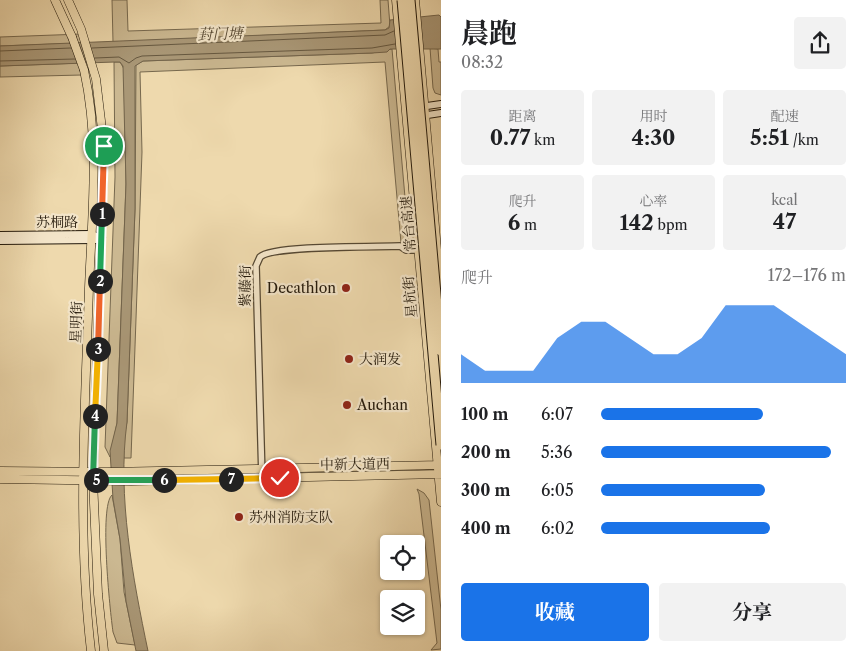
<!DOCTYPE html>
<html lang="zh">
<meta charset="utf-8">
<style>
body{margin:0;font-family:"Libre Caslon Text","Noto Serif SC",serif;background:#f2f2f2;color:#202124;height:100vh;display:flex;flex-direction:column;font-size:19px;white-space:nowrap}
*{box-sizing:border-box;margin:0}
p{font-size:16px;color:#757577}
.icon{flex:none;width:28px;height:28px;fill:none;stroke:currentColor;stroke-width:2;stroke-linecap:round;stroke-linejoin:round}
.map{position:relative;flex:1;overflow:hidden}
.sheet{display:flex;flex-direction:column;background:#fff;width:425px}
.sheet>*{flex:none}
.controls{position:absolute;left:380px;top:535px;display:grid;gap:10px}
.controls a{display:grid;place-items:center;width:45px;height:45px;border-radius:5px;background:#fff;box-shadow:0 1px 4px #0004;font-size:25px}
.pin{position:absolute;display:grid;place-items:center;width:42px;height:42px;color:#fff;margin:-21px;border:2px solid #fff;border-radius:50%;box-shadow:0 1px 5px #0007}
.km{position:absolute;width:25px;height:25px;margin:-12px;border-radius:50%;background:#222;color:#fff;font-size:14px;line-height:25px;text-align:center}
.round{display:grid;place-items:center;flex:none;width:52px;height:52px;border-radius:5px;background:#f2f2f2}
.overview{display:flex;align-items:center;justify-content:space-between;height:85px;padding:0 20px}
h1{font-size:28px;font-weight:700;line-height:38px}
.stats{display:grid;grid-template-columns:repeat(3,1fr);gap:8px;height:85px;padding:5px 20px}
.stats div{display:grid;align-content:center;border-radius:5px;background:#f2f2f2;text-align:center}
.stats b{font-size:21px;font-weight:700}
.stats small{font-size:14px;font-weight:400}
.stats p{font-size:14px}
.chart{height:140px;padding:10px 20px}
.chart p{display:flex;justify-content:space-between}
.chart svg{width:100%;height:90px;margin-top:5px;fill:#1a73e8;opacity:.7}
.primary-button{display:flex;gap:10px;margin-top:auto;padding:10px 20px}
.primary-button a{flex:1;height:58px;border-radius:5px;background:#1a73e8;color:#fff;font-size:20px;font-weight:700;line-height:58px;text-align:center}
.primary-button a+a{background:#f2f2f2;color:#202124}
ul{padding:0 20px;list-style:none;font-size:16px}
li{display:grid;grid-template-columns:80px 60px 1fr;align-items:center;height:38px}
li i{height:12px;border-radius:6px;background:#1a73e8}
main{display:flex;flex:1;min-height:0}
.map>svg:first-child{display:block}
.green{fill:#cbb891;stroke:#76684e}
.water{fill:#a99776;stroke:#73644b}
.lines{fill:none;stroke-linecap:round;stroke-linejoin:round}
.shore{stroke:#665840;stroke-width:1}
.tertiary-casing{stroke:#554833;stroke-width:8}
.secondary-casing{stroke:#22180a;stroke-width:8}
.primary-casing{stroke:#22180a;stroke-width:9}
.tertiary{stroke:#f4e6ca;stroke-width:5.5}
.secondary{stroke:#f4e6ca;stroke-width:6}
.primary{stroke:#eed9ad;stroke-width:8}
.primary-bridge-casing{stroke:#22180a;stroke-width:9;stroke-linecap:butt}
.motorway-bridge-casing{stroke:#22180a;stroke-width:11;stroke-linecap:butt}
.primary-bridge{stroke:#eed9ad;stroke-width:8}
.motorway-bridge{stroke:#eed9ad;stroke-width:9}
.split-1-casing{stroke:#fff;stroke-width:10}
.split-2-casing{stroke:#fff;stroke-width:10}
.split-3-casing{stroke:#fff;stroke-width:10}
.split-4-casing{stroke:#fff;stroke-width:10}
.split-5-casing{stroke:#fff;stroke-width:10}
.split-6-casing{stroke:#fff;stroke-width:10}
.split-7-casing{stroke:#fff;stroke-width:10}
.split-8-casing{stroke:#fff;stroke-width:10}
.split-1{stroke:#f0652b;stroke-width:6}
.split-2{stroke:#22a559;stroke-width:6}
.split-3{stroke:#f0652b;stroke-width:6}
.split-4{stroke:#f5b400;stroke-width:6}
.split-5{stroke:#22a559;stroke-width:6}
.split-6{stroke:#22a559;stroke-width:6}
.split-7{stroke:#f5b400;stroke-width:6}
.split-8{stroke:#f5b400;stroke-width:6}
.poi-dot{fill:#8f2418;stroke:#f4e6ca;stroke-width:2}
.labels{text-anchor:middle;stroke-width:4.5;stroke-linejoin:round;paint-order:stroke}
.street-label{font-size:14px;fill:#22180a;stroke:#f4e6ca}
.poi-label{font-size:14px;fill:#22180a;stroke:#f4e6ca;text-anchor:start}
.water-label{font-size:15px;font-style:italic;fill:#584b35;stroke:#f4e6ca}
</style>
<main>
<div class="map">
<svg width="441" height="651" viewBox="0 0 441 651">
<rect width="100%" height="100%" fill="#eed9ad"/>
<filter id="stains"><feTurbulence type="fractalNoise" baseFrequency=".004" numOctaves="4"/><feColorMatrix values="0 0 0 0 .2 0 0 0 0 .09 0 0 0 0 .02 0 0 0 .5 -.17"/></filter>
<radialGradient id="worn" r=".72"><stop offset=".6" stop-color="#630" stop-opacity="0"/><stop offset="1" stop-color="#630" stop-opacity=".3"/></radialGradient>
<path class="green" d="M 112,0 L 127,0 L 128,31 L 381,23 L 380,0 L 388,0 L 390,26 L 385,30 L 113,42 Z
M 82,34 L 82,43 L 0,46 L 0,37 Z
M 430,48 L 438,49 L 439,62 L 441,62 L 441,95 L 435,93 L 433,88 Z
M 392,49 L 409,243 L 401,243 L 385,62 L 140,72 L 142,152 L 131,458 L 124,458 L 122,447 L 127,422 L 135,209 L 136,65 L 143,61 L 372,53 Z
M 114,62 L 120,62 L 124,69 L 126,184 L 117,423 L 110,457 L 105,447 L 115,177 Z
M 82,63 L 82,75 L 0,77 L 0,66 Z
M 417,489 L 424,493 L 429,500 L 441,610 L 441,649 L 431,650 L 437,643 L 419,494 Z
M 112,495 L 120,539 L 124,592 L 135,645 L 117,643 L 113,632 C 110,611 99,506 112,495 Z"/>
<path class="water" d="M 439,15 L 441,17 L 441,49 L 390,49 L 387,52 L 372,53 L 143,61 L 135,66 L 135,209 L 127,422 C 117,496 133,579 148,651 L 136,651 L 126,601 L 120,539 L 113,499 L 110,451 L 117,423 L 126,184 L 123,66 L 120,62 L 115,62 L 0,66 L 0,46 L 385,30 L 389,28 L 390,20 Z"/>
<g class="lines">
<path class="shore" d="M 92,48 L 385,35 L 394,31
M 0,51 L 71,48
M 95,58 L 119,57 L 129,63 L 136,58 L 142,56 L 372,48 L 395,44
M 0,61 L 75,59"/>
<defs>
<path id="tertiary" d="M 262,478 L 256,266 L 260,257 C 272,245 376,247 400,246 L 406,250 L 419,250"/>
<path id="secondary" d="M 420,107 L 441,104
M 421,116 L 441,113
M 0,235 L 91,234 L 102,238
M 0,241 L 96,240"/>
<path id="primary" d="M 55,0 L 72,37
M 68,0 L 81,29 L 96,79 L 104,146 L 93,480 L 98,594 L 104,651
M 396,0 L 441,502
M 415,0 L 441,295
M 84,70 C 100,142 92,215 89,288 C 85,410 77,530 91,651
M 0,471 L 108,472 L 440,465
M 0,479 L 131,481 L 441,474"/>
</defs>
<use href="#tertiary" class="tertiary-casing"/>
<use href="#secondary" class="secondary-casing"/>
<use href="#primary" class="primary-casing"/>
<use href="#tertiary" class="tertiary"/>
<use href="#secondary" class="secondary"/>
<use href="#primary" class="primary"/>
<defs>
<path id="primary-bridge" d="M 72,37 L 84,70"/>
<path id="motorway-bridge" d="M 402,0 L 441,445
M 410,0 L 441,351"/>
</defs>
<use href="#primary-bridge" class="primary-bridge-casing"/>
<use href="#motorway-bridge" class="motorway-bridge-casing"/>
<use href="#primary-bridge" class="primary-bridge"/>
<use href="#motorway-bridge" class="motorway-bridge"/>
</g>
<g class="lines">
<defs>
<path id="split-1" d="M 102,214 L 104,146"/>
<path id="split-2" d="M 100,281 L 102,214"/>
<path id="split-3" d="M 98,349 L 100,281"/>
<path id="split-4" d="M 95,416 L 98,349"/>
<path id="split-5" d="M 95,416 L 93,480 L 96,480"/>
<path id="split-6" d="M 96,480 L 164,480"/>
<path id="split-7" d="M 164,480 L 231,479"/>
<path id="split-8" d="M 231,479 L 280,478"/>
</defs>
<use href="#split-1" class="split-1-casing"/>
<use href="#split-2" class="split-2-casing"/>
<use href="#split-3" class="split-3-casing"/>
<use href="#split-4" class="split-4-casing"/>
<use href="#split-5" class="split-5-casing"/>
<use href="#split-6" class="split-6-casing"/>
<use href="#split-7" class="split-7-casing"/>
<use href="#split-8" class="split-8-casing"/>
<use href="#split-1" class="split-1"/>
<use href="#split-2" class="split-2"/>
<use href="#split-3" class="split-3"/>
<use href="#split-4" class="split-4"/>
<use href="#split-5" class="split-5"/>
<use href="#split-6" class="split-6"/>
<use href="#split-7" class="split-7"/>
<use href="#split-8" class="split-8"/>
</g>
<g class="poi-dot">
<circle cx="346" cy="288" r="5"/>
<circle cx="349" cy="359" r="5"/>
<circle cx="347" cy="405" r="5"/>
<circle cx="239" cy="517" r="5"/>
</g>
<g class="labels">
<g class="street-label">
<text x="57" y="227">苏桐路</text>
<text transform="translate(408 224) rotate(-95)" y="5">常台高速</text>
<text transform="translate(245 286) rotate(-89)" y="5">紫藤街</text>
<text transform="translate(410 297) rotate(-95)" y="5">星杭街</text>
<text transform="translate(76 322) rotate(-88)" y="5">星明街</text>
<text transform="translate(355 464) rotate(-1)" y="5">中新大道西</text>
</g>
<g class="poi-label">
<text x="336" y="293" text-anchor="end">Decathlon</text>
<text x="359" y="364">大润发</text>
<text x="357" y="410">Auchan</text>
<text x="249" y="522">苏州消防支队</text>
</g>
<g class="water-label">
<text transform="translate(220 34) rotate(-2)" y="5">葑门塘</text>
</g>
</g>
<rect width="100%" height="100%" filter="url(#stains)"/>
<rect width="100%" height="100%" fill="url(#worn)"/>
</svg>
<div class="controls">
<a><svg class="icon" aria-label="locate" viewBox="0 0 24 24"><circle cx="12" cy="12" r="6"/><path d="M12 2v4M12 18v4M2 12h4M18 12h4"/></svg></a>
<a><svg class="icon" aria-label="layers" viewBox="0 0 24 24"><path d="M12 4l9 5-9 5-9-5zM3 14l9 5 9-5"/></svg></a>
</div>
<div class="pin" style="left:104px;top:146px;background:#1e9e55"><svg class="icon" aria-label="arrive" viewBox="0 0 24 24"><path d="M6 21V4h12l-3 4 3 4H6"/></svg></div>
<div class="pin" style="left:280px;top:478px;background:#d93025"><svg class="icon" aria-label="check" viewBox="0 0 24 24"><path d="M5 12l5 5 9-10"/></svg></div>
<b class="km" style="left:102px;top:214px">1</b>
<b class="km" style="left:100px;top:281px">2</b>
<b class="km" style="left:98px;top:349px">3</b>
<b class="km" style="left:95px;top:416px">4</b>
<b class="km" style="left:96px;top:480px">5</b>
<b class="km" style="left:164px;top:480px">6</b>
<b class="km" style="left:231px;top:479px">7</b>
</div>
<section class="sheet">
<div class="overview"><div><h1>晨跑</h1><p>08:32</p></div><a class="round"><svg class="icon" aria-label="share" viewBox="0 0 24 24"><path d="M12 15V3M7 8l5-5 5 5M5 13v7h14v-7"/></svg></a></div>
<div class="stats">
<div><p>距离</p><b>0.77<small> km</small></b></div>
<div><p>用时</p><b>4:30</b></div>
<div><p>配速</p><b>5:51<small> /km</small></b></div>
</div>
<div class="stats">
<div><p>爬升</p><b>6<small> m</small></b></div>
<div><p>心率</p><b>142<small> bpm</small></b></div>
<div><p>kcal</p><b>47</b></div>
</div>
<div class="chart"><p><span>爬升</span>172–176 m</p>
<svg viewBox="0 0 160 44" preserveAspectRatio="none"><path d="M0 44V30L10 38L20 38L30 38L40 22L50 14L60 14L70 22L80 30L90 30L100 22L110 6L120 6L130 6L140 14L150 22L160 30V44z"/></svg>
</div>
<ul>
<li><b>100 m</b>6:07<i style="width:66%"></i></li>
<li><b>200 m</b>5:36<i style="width:94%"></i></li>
<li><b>300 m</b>6:05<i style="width:67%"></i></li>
<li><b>400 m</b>6:02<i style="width:69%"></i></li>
</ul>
<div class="primary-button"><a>收藏</a><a>分享</a></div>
</section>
</main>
